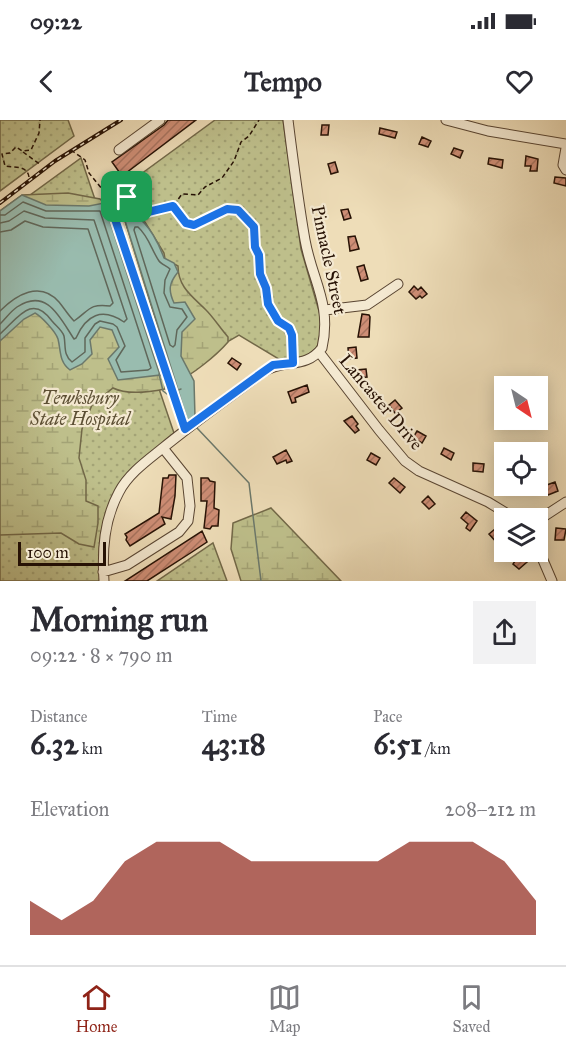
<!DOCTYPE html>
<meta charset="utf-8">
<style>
body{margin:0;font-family:"IM FELL Great Primer",serif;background:#f2f2f3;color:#2b2b33;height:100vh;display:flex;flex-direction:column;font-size:22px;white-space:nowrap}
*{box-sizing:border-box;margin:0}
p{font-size:20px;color:#7c7c81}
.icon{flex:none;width:33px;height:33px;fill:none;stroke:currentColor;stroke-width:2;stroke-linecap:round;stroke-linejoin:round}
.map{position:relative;height:461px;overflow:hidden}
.panel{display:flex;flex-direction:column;background:#fff;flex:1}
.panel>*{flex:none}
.needle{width:39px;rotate:145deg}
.tools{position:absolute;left:494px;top:256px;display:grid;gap:12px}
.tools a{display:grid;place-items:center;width:54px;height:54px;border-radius:0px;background:#fff;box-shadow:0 3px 15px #0003;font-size:30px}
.scale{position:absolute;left:18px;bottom:15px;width:88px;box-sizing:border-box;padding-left:6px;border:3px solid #271205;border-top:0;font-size:16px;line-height:21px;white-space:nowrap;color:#271205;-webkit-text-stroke:4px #f4e9d1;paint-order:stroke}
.pin{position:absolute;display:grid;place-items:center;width:51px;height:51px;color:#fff;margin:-26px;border-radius:12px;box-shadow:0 3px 9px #0006}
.round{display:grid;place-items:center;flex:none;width:63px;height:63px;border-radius:0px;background:#f2f2f3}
.overview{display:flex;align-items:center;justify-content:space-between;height:102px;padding:0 30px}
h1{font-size:33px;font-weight:700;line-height:45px}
.stats{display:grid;grid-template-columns:repeat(3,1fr);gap:9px;height:102px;padding:6px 30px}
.stats div{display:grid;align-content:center}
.stats b{font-size:30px;font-weight:700}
.stats small{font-size:16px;font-weight:400}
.stats p{font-size:16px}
.chart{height:168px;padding:12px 30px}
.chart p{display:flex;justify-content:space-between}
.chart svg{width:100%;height:108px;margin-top:6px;fill:#8f2418;opacity:.7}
.status{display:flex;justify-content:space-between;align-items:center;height:42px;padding:0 30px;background:#fff;direction:ltr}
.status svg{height:16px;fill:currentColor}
header{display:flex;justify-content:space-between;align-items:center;height:78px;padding:0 30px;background:#fff;font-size:27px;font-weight:700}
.tabs{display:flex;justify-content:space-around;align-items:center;height:84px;border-top:2px solid #e1e1e2;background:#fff;font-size:16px;color:#7c7c81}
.tabs a{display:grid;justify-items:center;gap:3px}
.tabs .on{color:#8f2418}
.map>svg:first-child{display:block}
.grass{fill:url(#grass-dots);stroke:#726848;stroke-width:1.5}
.wetland{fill:url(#wetland-marsh);stroke:#726848;stroke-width:1.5}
.water{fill:#99bcaf;stroke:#6b786b;stroke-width:1.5}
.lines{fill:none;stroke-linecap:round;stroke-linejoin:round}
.shore{stroke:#60675a;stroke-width:1.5}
.stream{stroke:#6b786b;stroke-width:1.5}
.building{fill:url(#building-hatch);stroke:#271205;stroke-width:1.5}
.minor-casing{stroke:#594532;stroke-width:11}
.path{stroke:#271205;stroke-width:1.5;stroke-dasharray:4.5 3;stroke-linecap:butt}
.minor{stroke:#f4e9d1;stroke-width:9}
.rail-casing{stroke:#271205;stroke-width:4}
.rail{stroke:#f4e9d1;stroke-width:1.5;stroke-dasharray:4.5;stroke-linecap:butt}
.route-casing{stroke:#fff;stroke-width:12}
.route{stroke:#1a73e8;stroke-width:8}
.labels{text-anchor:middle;stroke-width:4.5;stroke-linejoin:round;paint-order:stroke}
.street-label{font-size:18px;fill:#271205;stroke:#f4e9d1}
.park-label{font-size:18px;font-style:italic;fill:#5c4f34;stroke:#f4e9d1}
</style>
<div class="status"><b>09:22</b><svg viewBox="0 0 49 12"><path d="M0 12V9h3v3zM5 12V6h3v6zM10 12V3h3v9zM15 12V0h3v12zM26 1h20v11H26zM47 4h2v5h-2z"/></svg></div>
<header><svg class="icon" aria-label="back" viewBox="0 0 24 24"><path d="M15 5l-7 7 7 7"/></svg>Tempo<svg class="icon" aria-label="heart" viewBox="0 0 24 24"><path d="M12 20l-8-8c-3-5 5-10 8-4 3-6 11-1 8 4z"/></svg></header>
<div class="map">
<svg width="566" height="461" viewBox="0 0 566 461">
<defs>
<pattern id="grass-dots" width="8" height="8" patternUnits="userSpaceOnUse" patternTransform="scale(1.5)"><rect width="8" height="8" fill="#bebf8b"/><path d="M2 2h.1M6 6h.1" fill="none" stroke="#a3a376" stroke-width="1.8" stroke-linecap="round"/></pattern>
<pattern id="wetland-marsh" width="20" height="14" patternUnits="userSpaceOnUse" patternTransform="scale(1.5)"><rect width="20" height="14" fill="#bebf8b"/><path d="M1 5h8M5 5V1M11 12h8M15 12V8" fill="none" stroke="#a3a376"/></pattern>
<pattern id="building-hatch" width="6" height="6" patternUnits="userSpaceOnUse" patternTransform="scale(1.5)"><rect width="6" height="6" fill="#cf8e76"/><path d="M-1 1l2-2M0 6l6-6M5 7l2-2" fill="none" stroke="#a8735f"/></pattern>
</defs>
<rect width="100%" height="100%" fill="#eeddb8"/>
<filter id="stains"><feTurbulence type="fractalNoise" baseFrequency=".00333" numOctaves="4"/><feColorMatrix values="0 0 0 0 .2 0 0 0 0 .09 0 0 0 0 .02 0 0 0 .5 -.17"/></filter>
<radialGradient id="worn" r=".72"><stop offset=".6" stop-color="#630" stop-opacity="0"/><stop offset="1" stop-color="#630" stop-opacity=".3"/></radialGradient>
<path class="grass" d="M 0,0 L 68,0 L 74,16 L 0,71 Z
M 215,0 L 283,0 L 301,129 L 321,198 L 320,221 L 316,228 L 304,238 L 282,241 L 239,215 L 179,250 L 115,73 Z
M 81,38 L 175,316 L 118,367 C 100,395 97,428 100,461 L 0,461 L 0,97 Z
M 213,423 L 227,461 L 157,461 Z"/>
<path class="wetland" d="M 68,73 L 100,79 L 104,83 L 160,255 L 165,258 L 165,269 C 150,272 127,275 113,268 L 92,285 L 82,309 L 79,338 L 86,360 L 86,381 L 98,386 L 98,403 L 94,427 L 79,424 L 61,413 L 0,415 L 0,91 L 22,75 Z
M 127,90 L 132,91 L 139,99 L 145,102 L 164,133 L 165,139 L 178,146 C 178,167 192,176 206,190 C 214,198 220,208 228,217 L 228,222 C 216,236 192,255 175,263 L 122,91 Z
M 271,388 L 341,461 L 241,461 L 231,429 L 233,403 Z"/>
<path class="water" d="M 22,75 L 46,85 L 89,86 L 104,83 L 160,255 L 118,260 L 108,239 L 119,227 L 112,210 L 100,207 L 90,220 L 92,234 L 82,244 L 70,250 C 59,242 61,231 58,219 C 56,212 41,196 35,193 L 24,199 L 0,221 L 0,91 Z
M 122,91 C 126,93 132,94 136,96 C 149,104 159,124 164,138 L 174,143 L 178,152 C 169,163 168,170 174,183 L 185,182 L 195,199 L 182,212 L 181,236 L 194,261 L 195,297 L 188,302 Z"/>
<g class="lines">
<path class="shore" d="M 0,95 L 5,95 L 23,82 L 46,91 L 100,91 L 151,248 L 148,250 L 121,252 L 116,240 L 125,226 L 117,207 L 113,204 L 100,201 L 95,204 L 85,218 L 85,232 L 72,242 C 63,235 66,226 64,216 C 62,210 56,206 52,201 C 32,173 18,198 0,214
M 0,103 L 9,101 L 24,91 L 45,98 L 94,100 L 127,199 L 124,202 C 102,187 86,195 76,218 L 74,219 C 60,198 47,167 17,187 C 11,191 6,198 0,204
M 135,107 L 138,107 C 149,117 151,129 159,141 C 161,144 167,146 170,149 L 165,160 L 164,173 L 170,187 L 182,189 L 187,197 L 177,210 L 175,225 L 173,227 L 170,225 L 134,110 Z
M 0,112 L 11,110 L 25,101 L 43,107 L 88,109 L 113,183 L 110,186 C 89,183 89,191 74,201 C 68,195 64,188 59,182 C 40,160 16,175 0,191"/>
<path class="stream" d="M 159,254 L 163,271 L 167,274 L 181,269
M 197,308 L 249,363 L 261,461"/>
</g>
<path class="building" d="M 168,0 L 196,0 L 122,56 L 112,42 L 164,5 Z
M 322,5 L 329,5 L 328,15 L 321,15 Z
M 380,8 L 397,12 L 395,18 L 379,14 Z
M 422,17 L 431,21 L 428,27 L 419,24 Z
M 454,28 L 463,31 L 460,38 L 451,34 Z
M 526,36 L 538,39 L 537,51 L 530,51 L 531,46 L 525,46 Z
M 489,38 L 503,40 L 502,48 L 488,44 Z
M 335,42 L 338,52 L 331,54 L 328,44 Z
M 555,57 L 566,58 L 566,66 L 554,63 Z
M 348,89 L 351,98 L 344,100 L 341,90 Z
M 355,116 L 359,129 L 350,131 L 348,117 Z
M 364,145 L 368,159 L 361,161 L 357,147 Z
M 414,166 L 418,170 L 421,167 L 427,174 L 422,178 L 420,176 L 416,179 L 409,172 Z
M 362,194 L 369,195 L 370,197 L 369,217 L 358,217 Z
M 356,227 L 357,238 L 349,239 L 348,228 Z
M 232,238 L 241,244 L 237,250 L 228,243 Z
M 366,249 L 367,257 L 356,258 L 356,250 Z
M 307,265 L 309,272 L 295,278 L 296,282 L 292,283 L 288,272 Z
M 395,280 L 402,288 L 395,293 L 389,285 Z
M 352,296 L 358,304 L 356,306 L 359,310 L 355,313 L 344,301 Z
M 417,311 L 426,316 L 422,323 L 413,318 Z
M 444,328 L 454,333 L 451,340 L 441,334 Z
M 286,330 L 292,341 L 287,343 L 286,340 L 277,344 L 273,337 Z
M 371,333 L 380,338 L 376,345 L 367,340 Z
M 473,343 L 484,344 L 483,352 L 473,351 Z
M 169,355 L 176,355 L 175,376 L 171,399 L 162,397 L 165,404 L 130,426 L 126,420 L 127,417 L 125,414 L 159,393 L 163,358 L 168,358 Z
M 201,358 L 208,358 L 210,361 L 215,362 L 214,388 L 219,390 L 218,406 L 212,406 L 210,409 L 204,408 L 207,381 L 201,381 Z
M 394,358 L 405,367 L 400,373 L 389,363 Z
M 555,362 L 558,371 L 548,375 L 544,366 Z
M 428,376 L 435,384 L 429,389 L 422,382 Z
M 466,392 L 477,401 L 470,411 L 466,408 L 468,404 L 461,398 Z
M 556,408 L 566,409 L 564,420 L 555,420 Z
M 495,409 L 504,419 L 499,425 L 489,414 Z
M 202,411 L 207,422 L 192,432 L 147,461 L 125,461 Z
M 519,435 L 527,442 L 519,449 L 513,444 Z"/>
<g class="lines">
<defs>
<path id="minor" d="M 446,0 L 488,11 L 566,24
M 566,28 L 563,45 L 566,50
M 119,30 L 160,0
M 325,190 L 367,185 L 398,164
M 319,232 L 379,310 L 405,341 L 419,351 L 488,382 L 516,399
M 537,401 L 566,382
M 537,426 L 552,461
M 103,452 L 127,445 L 179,412 L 188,401 L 190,386 L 187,358 L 163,328
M 104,461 C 102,430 104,400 119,372 C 129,353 148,340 164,327 C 196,301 230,277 263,252 C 285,238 305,250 322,228 C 332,184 312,160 305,120 C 298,80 293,40 288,0"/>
</defs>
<use href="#minor" class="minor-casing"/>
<path class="path" d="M 71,30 L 85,40 L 89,53 L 107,75 L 183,303
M 23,32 L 41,45
M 29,57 C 27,45 14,48 5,46 L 2,34 L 10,33 L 16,27 L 22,31 L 31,30 L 39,13 L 40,0
M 107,75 L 127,77 L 148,92 L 173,86 L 186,103 L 194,105 L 227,89 L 238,90 L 254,107 C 255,127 259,147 265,166 C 267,172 266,179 268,184 C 273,199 290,206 293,217 C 294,223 292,229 292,236
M 174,85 L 182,74 L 198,75 L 205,67 L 222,58 L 234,41 L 241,22 L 249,16 L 259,0"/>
<use href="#minor" class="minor"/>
<defs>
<path id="rail" d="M 0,83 L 55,41 L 121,0"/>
</defs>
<use href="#rail" class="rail-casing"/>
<use href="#rail" class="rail"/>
</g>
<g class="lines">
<defs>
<path id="route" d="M 107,75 L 127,77 L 148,92 L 173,86 L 186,103 L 194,105 L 227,89 L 238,90 L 254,107 L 255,127 L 259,135 L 260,154 L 266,168 L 268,184 L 278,201 L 289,208 L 292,215 L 293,243 L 273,245 L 263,252 L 185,309 Z"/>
</defs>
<use href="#route" class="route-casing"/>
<use href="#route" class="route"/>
</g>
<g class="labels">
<g class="street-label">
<text transform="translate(329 140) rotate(78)" y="6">Pinnacle Street</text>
<text transform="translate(381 282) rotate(50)" y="6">Lancaster Drive</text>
</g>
<g class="park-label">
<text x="80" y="284">Tewksbury<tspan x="80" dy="21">State Hospital</tspan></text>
</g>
</g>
<rect width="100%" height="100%" filter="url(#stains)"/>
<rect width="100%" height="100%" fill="url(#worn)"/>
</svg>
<div class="tools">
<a><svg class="needle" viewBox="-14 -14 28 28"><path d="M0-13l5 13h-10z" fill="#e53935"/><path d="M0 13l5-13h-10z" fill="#7c7c81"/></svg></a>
<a><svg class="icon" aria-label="locate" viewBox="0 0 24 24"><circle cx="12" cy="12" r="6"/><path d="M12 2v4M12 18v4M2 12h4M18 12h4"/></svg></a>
<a><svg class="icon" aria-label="layers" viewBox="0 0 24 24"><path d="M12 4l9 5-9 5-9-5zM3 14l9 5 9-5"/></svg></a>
</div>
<div class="scale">100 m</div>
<div class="pin" style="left:127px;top:77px;background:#1e9e55"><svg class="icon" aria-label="arrive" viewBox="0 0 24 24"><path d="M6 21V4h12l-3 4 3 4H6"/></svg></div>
</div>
<section class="panel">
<div class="overview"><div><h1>Morning run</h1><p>09:22 · 8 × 790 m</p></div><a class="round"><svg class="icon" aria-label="share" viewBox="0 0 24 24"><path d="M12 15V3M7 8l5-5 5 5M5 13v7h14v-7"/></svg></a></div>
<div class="stats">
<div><p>Distance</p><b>6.32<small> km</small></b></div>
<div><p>Time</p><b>43:18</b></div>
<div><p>Pace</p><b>6:51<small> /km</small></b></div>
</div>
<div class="chart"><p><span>Elevation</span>208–212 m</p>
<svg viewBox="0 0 160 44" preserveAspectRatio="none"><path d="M0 44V30L10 38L20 30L30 14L40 6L50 6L60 6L70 14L80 14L90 14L100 14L110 14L120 6L130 6L140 6L150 14L160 30V44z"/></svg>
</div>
</section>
<nav class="tabs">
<a class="on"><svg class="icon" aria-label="home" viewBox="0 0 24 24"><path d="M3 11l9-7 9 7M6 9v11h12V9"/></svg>Home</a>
<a><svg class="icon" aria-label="map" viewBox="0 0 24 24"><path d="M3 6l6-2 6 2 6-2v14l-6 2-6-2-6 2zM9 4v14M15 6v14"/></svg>Map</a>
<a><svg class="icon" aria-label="saved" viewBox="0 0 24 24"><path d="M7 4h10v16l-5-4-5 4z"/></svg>Saved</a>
</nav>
